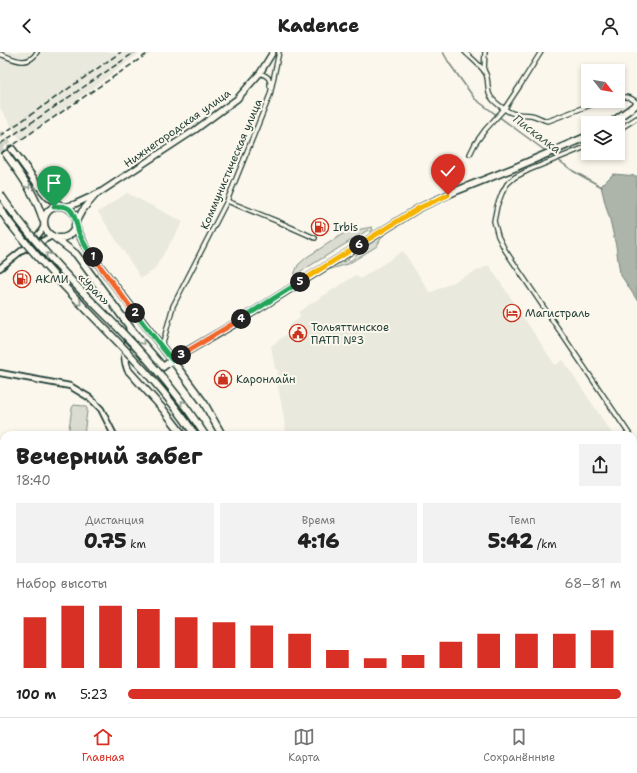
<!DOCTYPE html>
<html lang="ru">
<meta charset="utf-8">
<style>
body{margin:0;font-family:"Shantell Sans",sans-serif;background:#f2f2f2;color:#222;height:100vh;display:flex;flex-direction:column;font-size:15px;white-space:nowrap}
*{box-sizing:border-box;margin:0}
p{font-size:13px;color:#767676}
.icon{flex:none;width:22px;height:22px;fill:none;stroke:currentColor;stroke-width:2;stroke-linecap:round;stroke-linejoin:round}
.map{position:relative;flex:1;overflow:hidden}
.details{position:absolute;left:0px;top:379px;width:637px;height:286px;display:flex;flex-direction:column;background:#fff;border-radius:12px 12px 0 0;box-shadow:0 2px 6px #0003}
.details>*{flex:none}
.needle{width:26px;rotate:121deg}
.controls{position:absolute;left:581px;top:12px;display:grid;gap:8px}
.controls a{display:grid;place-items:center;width:44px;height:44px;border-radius:0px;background:#fff;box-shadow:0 2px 6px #0003;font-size:20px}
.pin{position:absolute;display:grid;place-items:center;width:34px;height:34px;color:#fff;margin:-41px -17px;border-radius:50% 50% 50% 0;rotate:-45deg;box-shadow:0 0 4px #0007}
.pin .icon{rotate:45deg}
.km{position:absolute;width:20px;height:20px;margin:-10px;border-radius:50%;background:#222;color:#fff;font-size:11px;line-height:20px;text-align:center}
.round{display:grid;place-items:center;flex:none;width:42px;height:42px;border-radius:0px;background:#f2f2f2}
.headline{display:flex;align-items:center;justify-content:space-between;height:68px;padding:0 16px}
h1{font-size:22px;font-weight:800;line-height:30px}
.figures{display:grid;grid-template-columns:repeat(3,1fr);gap:6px;height:68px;padding:4px 16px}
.figures div{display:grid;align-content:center;border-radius:0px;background:#f2f2f2;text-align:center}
.figures b{font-size:20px;font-weight:800}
.figures small{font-size:11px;font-weight:400}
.figures p{font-size:11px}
.chart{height:112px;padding:8px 16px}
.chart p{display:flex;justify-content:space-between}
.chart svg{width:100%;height:72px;margin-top:4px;stroke:#d93025;stroke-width:6}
ul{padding:0 16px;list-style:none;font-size:13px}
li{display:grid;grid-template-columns:64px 48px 1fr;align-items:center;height:30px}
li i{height:10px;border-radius:5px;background:#d93025}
header{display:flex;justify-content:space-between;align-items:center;height:52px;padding:0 16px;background:#fff;font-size:18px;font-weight:800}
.tabs{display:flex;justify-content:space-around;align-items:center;height:56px;border-top:1px solid #e0e0e0;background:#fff;font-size:11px;color:#767676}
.tabs a{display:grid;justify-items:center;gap:2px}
.tabs .selected{color:#d93025}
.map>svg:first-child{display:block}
.built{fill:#eae9de}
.green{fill:#dbdcd1;stroke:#7d8c82}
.water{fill:#adb4aa;stroke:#74847b}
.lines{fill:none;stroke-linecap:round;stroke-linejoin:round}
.stream{stroke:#74847b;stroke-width:1.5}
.secondary-tunnel{stroke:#cfd2c7;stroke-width:5;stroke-dasharray:5 2.5;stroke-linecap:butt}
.primary-tunnel{stroke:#cfd2c7;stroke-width:6;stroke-dasharray:6 3;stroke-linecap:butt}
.minor-casing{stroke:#1f3d34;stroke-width:6}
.tertiary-casing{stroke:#1f3d34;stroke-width:8}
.secondary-casing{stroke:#1f3d34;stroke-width:8}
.primary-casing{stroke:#1f3d34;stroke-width:9}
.trunk-casing{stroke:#1f3d34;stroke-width:9}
.minor{stroke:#fbf7ec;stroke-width:3.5}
.tertiary{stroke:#fbf7ec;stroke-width:4.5}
.secondary{stroke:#fbf7ec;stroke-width:5}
.primary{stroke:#fbf7ec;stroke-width:6}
.trunk{stroke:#fbf7ec;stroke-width:6}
.rail{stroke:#1f3d34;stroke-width:1.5;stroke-dasharray:6 3;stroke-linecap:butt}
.trunk-bridge-casing{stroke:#1f3d34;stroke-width:9;stroke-linecap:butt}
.trunk-bridge{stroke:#fbf7ec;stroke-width:6}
.oneway{stroke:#8d9a90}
.split-1-casing{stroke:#fff;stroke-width:8}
.split-2-casing{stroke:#fff;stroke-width:8}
.split-3-casing{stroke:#fff;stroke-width:8}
.split-4-casing{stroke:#fff;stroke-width:8}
.split-5-casing{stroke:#fff;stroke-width:8}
.split-6-casing{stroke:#fff;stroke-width:8}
.split-7-casing{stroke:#fff;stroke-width:8}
.split-8-casing{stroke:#fff;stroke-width:8}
.split-1{stroke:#22a559;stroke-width:5}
.split-2{stroke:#f0652b;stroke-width:5}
.split-3{stroke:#22a559;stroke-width:5}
.split-4{stroke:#f0652b;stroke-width:5}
.split-5{stroke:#22a559;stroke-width:5}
.split-6{stroke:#f5b400;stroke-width:5}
.split-7{stroke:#f5b400;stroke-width:5}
.split-8{stroke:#f5b400;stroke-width:5}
.labels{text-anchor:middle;stroke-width:4;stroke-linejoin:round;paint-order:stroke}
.street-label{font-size:11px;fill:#1f3d34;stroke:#fbf7ec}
.poi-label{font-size:11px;fill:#1f3d34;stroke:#fbf7ec;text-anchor:start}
.water-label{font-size:12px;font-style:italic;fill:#425b52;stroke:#fbf7ec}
</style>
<header><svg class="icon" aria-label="back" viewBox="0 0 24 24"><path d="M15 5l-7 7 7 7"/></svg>Kadence<svg class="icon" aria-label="person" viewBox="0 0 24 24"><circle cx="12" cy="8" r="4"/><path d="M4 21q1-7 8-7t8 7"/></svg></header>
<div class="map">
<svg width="637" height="665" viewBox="0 0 637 665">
<rect width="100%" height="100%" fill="#fbf7ec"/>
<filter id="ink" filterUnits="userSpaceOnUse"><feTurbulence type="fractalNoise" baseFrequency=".025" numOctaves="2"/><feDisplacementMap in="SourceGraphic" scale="8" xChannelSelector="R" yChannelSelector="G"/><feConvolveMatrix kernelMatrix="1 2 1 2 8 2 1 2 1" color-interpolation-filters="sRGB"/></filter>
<g filter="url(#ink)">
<path class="built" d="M 0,0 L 140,0 L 136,4 L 21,89 L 0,56 Z
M 127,141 L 183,170 L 154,218 L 141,226 L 98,160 Z
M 403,199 L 430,241 L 489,213 L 555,313 L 563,308 L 613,383 L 287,383 L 276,324 L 279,319 L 275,317 L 271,294 L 291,279 L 288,274 L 300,266 L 299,264 L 300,263 L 298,260 L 356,223 L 360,227 Z
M 633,412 L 637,418 L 637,483 L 633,486 Z"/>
<path class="green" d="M 372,175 L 373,178 L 370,180 L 368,178 L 295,223 L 294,223 L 298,213 L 307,205 L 346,180 Z
M 384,181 L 377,194 L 348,212 L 321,220 L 341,208 L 344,210 L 348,207 L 350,209 L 355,205 L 354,204 L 359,201 L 357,198 Z
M 74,353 L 84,354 L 87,356 L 87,359 L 84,383 L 68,383 L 72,356 Z
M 637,498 L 637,631 L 633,629 L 633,500 Z
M 205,661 L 228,661 L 228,665 L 205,665 Z
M 282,661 L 325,661 L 326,665 L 283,665 Z"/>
<path class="water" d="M 613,122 L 637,124 L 637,248 L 620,222 L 616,194 L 610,168 L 605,151 L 601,134 Z"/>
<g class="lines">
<path class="stream" d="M 443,0 L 449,11 L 475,47 L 547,100
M 550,102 L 573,119 L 602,135"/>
<path class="secondary-tunnel" d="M 0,97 L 4,102"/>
<path class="primary-tunnel" d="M 0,80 L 12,97
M 0,91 L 6,102"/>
<defs>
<path id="minor" d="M 465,0 C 471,6 480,13 485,20 C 489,27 487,34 489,41 C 491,49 507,60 515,62 C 520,63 526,62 531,63 C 537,64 542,68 548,69 L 601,49
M 0,2 C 13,7 28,16 37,0
M 484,19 L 485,0
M 260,21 C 267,24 271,26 270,34
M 618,45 C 626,44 632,45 637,51
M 618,78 L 637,66
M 588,94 L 529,118 L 515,125 L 507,132 L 502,141 L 497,154 L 494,169 L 498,184 L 505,198 L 630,383
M 470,102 L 475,92 L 485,78 L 505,56 L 521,32 L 541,0
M 227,149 L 279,170 L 315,186
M 161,293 L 164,287 L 173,254 L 227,149 L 270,43 L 279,0
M 633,388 L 637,394
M 0,581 L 4,581
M 0,633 L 4,633
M 152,661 L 152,665
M 14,665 L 14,661"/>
<path id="tertiary" d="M 27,197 L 52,184
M 0,216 C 13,205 38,188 44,174
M 0,321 L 70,334 L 90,346 L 101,357 L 114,383
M 277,661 L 277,665"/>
<path id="secondary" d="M 64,155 L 75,152 L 99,141 L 195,78 L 237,47 L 260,21 L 273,0
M 76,170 L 82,159 L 95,144"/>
<path id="primary" d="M 611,71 L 637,52
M 12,97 L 42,138 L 48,145 L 61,154
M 6,102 C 21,123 36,143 43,168
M44 170a16 16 0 1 1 32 0a16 16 0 1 1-32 0Z
M 75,173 L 85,194 L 93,205 L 172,308 L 204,351 L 222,383
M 55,186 L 76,202 L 138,286 L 163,315 L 172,308 L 234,272 L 419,156 L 456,139 L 514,116 L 588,84
M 129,274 C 132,285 126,294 125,304 C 125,309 126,313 128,318 L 163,357 L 183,383"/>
<path id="trunk" d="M 332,661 L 334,665
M 341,661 L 343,665"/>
</defs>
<use href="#minor" class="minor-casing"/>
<use href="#tertiary" class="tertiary-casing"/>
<use href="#secondary" class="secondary-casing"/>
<use href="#primary" class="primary-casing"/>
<use href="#trunk" class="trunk-casing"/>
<use href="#minor" class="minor"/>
<use href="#tertiary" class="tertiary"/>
<use href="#secondary" class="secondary"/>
<use href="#primary" class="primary"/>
<use href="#trunk" class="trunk"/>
<path class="rail" d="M 0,84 L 121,0
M 0,92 L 135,0
M 0,102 L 150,0"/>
<defs>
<path id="trunk-bridge" d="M 0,142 C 21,174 47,203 74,231 C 89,247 105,262 121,279 C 152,311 181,346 205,383
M 0,157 C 13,177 28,194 44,212 C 94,269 153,319 195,383"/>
</defs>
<use href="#trunk-bridge" class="trunk-bridge-casing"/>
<use href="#trunk-bridge" class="trunk-bridge"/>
</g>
<defs><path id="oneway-chevron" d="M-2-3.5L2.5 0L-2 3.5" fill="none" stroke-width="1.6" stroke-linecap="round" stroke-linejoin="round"/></defs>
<g class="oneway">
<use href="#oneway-chevron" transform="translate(28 134) rotate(58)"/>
<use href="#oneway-chevron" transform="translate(48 203) rotate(-132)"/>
<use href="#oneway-chevron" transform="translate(79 251) rotate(46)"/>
<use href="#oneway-chevron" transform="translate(142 290) rotate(50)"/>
<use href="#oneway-chevron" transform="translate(183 351) rotate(-128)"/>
</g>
</g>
<g class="lines" filter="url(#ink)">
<defs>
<path id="split-1" d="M 54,155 C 77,150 74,170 80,183 C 83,191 88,198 93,205"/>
<path id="split-2" d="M 93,205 L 135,261"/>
<path id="split-3" d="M 135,261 L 172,308 L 181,303"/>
<path id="split-4" d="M 181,303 L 241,267"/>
<path id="split-5" d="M 241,267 L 300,230"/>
<path id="split-6" d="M 300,230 L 359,193"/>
<path id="split-7" d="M 359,193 L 419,156"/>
<path id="split-8" d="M 419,156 L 448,143"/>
</defs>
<use href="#split-1" class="split-1-casing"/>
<use href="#split-2" class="split-2-casing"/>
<use href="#split-3" class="split-3-casing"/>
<use href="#split-4" class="split-4-casing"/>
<use href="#split-5" class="split-5-casing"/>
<use href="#split-6" class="split-6-casing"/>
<use href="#split-7" class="split-7-casing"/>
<use href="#split-8" class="split-8-casing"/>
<use href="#split-1" class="split-1"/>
<use href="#split-2" class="split-2"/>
<use href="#split-3" class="split-3"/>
<use href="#split-4" class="split-4"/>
<use href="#split-5" class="split-5"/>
<use href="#split-6" class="split-6"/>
<use href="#split-7" class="split-7"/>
<use href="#split-8" class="split-8"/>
</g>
<defs>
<symbol id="fuel-ring" viewBox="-11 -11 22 22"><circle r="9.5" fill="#fbf7ec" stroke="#c8321e" stroke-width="1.5"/><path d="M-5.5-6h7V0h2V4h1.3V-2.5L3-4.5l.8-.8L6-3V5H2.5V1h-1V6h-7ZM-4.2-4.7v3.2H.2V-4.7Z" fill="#c8321e"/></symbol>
<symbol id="hotel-ring" viewBox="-11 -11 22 22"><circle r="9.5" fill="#fbf7ec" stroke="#c8321e" stroke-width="1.5"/><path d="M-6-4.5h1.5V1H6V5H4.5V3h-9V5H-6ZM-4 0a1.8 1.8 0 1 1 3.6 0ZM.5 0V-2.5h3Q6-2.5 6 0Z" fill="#c8321e"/></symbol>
<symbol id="civic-ring" viewBox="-11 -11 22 22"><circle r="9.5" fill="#fbf7ec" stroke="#c8321e" stroke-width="1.5"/><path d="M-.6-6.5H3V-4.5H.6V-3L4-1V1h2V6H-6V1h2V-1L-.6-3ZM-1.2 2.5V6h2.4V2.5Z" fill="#c8321e"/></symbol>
<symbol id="shop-ring" viewBox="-11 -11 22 22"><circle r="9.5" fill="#fbf7ec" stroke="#c8321e" stroke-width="1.5"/><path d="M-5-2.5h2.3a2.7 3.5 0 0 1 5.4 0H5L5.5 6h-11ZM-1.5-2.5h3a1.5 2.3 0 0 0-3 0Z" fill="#c8321e"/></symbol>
</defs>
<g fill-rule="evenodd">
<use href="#fuel-ring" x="310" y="165" width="20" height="20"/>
<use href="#fuel-ring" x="12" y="217" width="20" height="20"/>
<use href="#hotel-ring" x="502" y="251" width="20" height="20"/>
<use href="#civic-ring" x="288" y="271" width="20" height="20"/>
<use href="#shop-ring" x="213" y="317" width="20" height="20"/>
</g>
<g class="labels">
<g class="street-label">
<text transform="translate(177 76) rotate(-35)" y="4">Нижнегородская улица</text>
<text transform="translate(231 112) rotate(-67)" y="4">Коммунистическая улица</text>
<text transform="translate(94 237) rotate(45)" y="4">«Урал»</text>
</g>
<g class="poi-label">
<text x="333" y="179">Irbis</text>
<text x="35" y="231">АКМИ</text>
<text x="525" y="265">Магистраль</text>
<text x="311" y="279">Тольяттинское<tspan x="311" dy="13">ПАТП №3</tspan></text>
<text x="236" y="331">Каронлайн</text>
</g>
<g class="water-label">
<text transform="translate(537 82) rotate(37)" y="4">Пискалка</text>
</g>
</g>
</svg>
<div class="controls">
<a><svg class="needle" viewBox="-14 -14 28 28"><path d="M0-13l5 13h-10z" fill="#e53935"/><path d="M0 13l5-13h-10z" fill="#767676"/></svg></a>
<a><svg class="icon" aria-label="layers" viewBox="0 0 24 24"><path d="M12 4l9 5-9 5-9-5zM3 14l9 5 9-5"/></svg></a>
</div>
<div class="pin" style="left:54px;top:155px;background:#1e9e55"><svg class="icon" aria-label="arrive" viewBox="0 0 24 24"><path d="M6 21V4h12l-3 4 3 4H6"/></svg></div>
<div class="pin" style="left:448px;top:143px;background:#d93025"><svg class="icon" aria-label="check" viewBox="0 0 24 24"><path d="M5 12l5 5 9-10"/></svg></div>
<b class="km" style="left:93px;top:205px">1</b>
<b class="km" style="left:135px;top:261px">2</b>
<b class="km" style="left:181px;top:303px">3</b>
<b class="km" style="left:241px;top:267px">4</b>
<b class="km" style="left:300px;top:230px">5</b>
<b class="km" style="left:359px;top:193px">6</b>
<section class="details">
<div class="headline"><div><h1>Вечерний забег</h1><p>18:40</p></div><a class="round"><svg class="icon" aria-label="share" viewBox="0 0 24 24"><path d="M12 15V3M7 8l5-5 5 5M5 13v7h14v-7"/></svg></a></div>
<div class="figures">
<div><p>Дистанция</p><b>0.75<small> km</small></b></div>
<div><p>Время</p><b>4:16</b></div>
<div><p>Темп</p><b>5:42<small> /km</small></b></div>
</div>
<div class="chart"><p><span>Набор высоты</span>68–81 m</p>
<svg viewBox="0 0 160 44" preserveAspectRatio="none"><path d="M5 44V13M15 44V6M25 44V6M35 44V8M45 44V13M55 44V16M65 44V18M75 44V23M85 44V33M95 44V38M105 44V36M115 44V28M125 44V23M135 44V23M145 44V23M155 44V21"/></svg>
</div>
<ul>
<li><b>100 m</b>5:23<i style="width:100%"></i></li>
</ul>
</section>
</div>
<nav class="tabs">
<a class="selected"><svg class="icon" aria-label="home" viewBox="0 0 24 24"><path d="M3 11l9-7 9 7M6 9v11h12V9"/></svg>Главная</a>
<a><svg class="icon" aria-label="map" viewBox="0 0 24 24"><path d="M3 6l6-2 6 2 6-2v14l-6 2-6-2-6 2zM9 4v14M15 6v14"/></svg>Карта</a>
<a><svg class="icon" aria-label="saved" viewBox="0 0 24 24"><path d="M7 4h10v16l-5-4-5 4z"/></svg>Сохранённые</a>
</nav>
